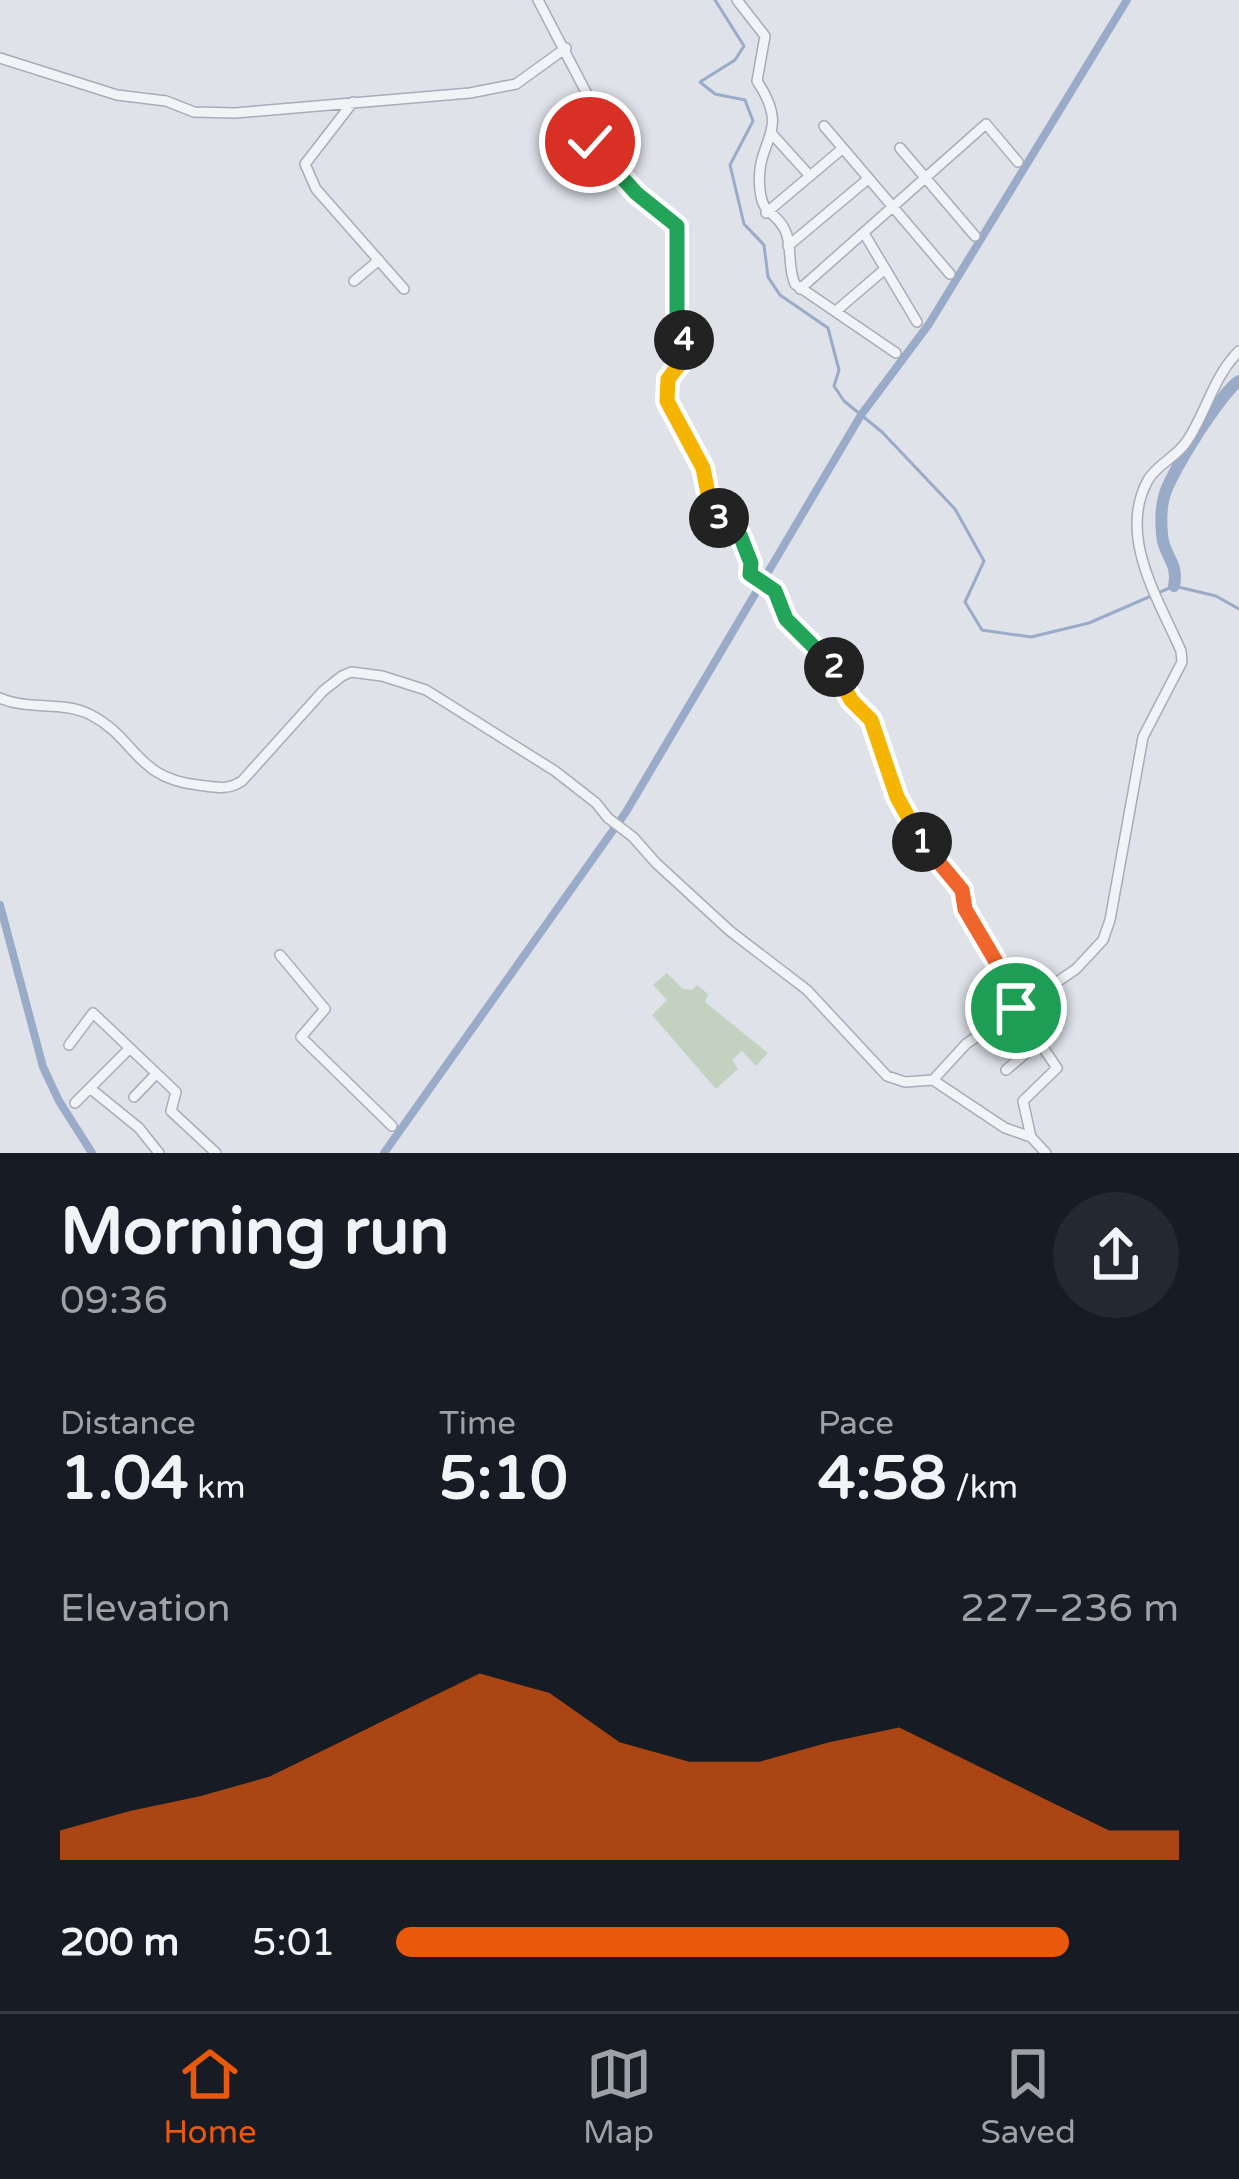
<!DOCTYPE html>
<meta charset="utf-8">
<style>
body{margin:0;font-family:"Varela Round",sans-serif;background:#242831;color:#f1f3f6;height:100vh;display:flex;flex-direction:column;font-size:45px;white-space:nowrap}
*{box-sizing:border-box;margin:0}
p{font-size:39px;color:#9ea1a6}
.icon{flex:none;width:66px;height:66px;fill:none;stroke:currentColor;stroke-width:2;stroke-linecap:round;stroke-linejoin:round}
.map{position:relative;height:1153px;overflow:hidden}
.details{display:flex;flex-direction:column;background:#171b24;flex:1}
.details>*{flex:none}
.pin{position:absolute;display:grid;place-items:center;width:102px;height:102px;color:#fff;margin:-51px;border:6px solid #fff;border-radius:50%;box-shadow:0 3px 12px #0007}
.km{position:absolute;width:60px;height:60px;margin:-30px;border-radius:50%;background:#222;color:#fff;font-size:33px;line-height:60px;text-align:center}
.round{display:grid;place-items:center;flex:none;width:126px;height:126px;border-radius:63px;background:#242831}
.summary{display:flex;align-items:center;justify-content:space-between;height:204px;padding:0 60px}
h1{font-size:66px;font-weight:800;line-height:90px}
.figures{display:grid;grid-template-columns:repeat(3,1fr);gap:18px;height:204px;padding:12px 60px}
.figures div{display:grid;align-content:center}
.figures b{font-size:60px;font-weight:800}
.figures small{font-size:33px;font-weight:400}
.figures p{font-size:33px}
.chart{height:336px;padding:24px 60px}
.chart p{display:flex;justify-content:space-between}
.chart svg{width:100%;height:216px;margin-top:12px;fill:#ea580c;opacity:.7}
ul{padding:0 60px;list-style:none;font-size:39px}
li{display:grid;grid-template-columns:192px 144px 1fr;align-items:center;height:90px}
li i{height:30px;border-radius:15px;background:#ea580c}
.tabs{display:flex;justify-content:space-around;align-items:center;height:168px;border-top:3px solid #363941;background:#171b24;font-size:33px;color:#9ea1a6}
.tabs a{display:grid;justify-items:center;gap:6px}
.tabs .active{color:#ea580c}
.map>svg:first-child{display:block}
.green{fill:#c3d2c0}
.lines{fill:none;stroke-linecap:round;stroke-linejoin:round}
.stream{stroke:#9aabc9;stroke-width:3}
.canal{stroke:#9aabc9;stroke-width:8}
.river{stroke:#9aabc9;stroke-width:12}
.minor-casing{stroke:#a8acb6;stroke-width:12}
.minor{stroke:#f2f3f7;stroke-width:9}
.split-1-casing{stroke:#fff;stroke-width:24}
.split-2-casing{stroke:#fff;stroke-width:24}
.split-3-casing{stroke:#fff;stroke-width:24}
.split-4-casing{stroke:#fff;stroke-width:24}
.split-5-casing{stroke:#fff;stroke-width:24}
.split-1{stroke:#f0652b;stroke-width:15}
.split-2{stroke:#f5b400;stroke-width:15}
.split-3{stroke:#22a559;stroke-width:15}
.split-4{stroke:#f5b400;stroke-width:15}
.split-5{stroke:#22a559;stroke-width:15}
</style>
<div class="map">
<svg width="1239" height="1153" viewBox="0 0 1239 1153">
<rect width="100%" height="100%" fill="#dfe2e9"/>
<path class="green" d="M 667,973 L 683,989 L 692,990 L 697,985 L 708,994 L 705,1002 L 768,1053 L 756,1066 L 742,1051 L 732,1060 L 738,1069 L 716,1089 L 652,1015 L 667,1000 L 653,985 Z"/>
<g class="lines">
<path class="stream" d="M 715,0 L 744,46 L 735,60 L 700,82 L 715,94 L 745,100 L 753,121 L 730,165 L 744,224 L 764,245 L 768,277 L 780,295 L 828,328 L 839,370 L 834,386 L 844,401 L 882,432 L 955,509 L 984,561 L 965,602 L 982,630 L 1031,637 L 1089,623 L 1174,586 L 1216,596 L 1239,609"/>
<path class="canal" d="M 0,905 L 43,1067 L 59,1101 L 92,1153
M 384,1153 L 626,812 L 861,415 L 929,324 L 1127,0"/>
<path class="river" d="M 1174,586 C 1179,561 1163,556 1162,534 C 1161,523 1161,508 1164,497 C 1168,477 1223,390 1239,381"/>
<defs>
<path id="minor" d="M 538,0 L 588,96 L 584,129 L 587,138 L 636,192 L 677,226 L 677,320 L 687,352 L 668,379 L 667,401 L 703,468 L 711,509 L 728,531 L 740,535 L 751,563 L 750,574 L 775,591 L 786,619 L 821,651 L 851,700 L 869,717 L 901,806 L 933,857 L 962,889 L 965,909 L 1021,1005
M 737,0 L 765,36 L 757,81 C 793,135 754,138 760,190 C 763,216 773,209 784,228 C 793,244 787,267 795,284 L 896,353
M 0,58 L 117,95 L 166,101 L 194,112 L 235,113 L 470,93 L 516,84 L 566,48
M 353,102 L 305,164 L 316,189 L 404,289
M 824,126 L 950,274
M 772,134 L 810,176
M 900,148 L 975,236
M 766,213 L 842,149
M 865,235 L 917,322
M 788,246 L 868,179
M 354,281 L 379,260
M 800,289 L 986,124 L 1018,162
M 836,311 L 885,269
M 0,698 C 29,711 62,700 91,715 C 137,739 135,778 198,785 C 215,787 227,791 242,781 L 323,691 L 342,676 L 351,672 L 382,676 L 426,690 L 555,771 L 596,803 L 608,818 L 633,837 L 656,863 L 730,931 L 807,990 L 887,1076 L 905,1082 L 933,1080 L 1005,1128 L 1031,1137 L 1046,1153
M 280,955 L 325,1009 L 301,1037 L 392,1126
M 1016,1008 L 1057,1068 L 1023,1101 L 1031,1137
M 69,1045 L 93,1013 L 176,1092 L 171,1111 L 216,1153
M 1006,1070 L 1039,1042
M 933,1080 L 966,1044 L 1076,969 L 1103,940 L 1110,920 L 1143,737 L 1182,662 L 1181,651 C 1159,600 1117,536 1148,480 C 1157,464 1177,457 1187,441 C 1207,411 1213,377 1239,351
M 91,1089 L 139,1128 L 159,1153
M 134,1097 L 156,1074
M 75,1103 L 128,1050"/>
</defs>
<use href="#minor" class="minor-casing"/>
<use href="#minor" class="minor"/>
</g>
<g class="lines">
<defs>
<path id="split-1" d="M 922,842 L 962,890 L 965,909 L 1021,1004 L 1016,1008"/>
<path id="split-2" d="M 834,667 L 851,700 L 871,720 L 897,797 L 922,842"/>
<path id="split-3" d="M 719,518 L 728,531 L 740,535 L 751,563 L 750,574 L 775,591 L 786,619 L 834,667"/>
<path id="split-4" d="M 684,340 L 686,356 L 668,379 L 667,401 L 703,468 L 711,509 L 719,518"/>
<path id="split-5" d="M 590,142 L 636,193 L 677,226 L 677,320 L 684,340"/>
</defs>
<use href="#split-1" class="split-1-casing"/>
<use href="#split-2" class="split-2-casing"/>
<use href="#split-3" class="split-3-casing"/>
<use href="#split-4" class="split-4-casing"/>
<use href="#split-5" class="split-5-casing"/>
<use href="#split-1" class="split-1"/>
<use href="#split-2" class="split-2"/>
<use href="#split-3" class="split-3"/>
<use href="#split-4" class="split-4"/>
<use href="#split-5" class="split-5"/>
</g>
</svg>
<div class="pin" style="left:1016px;top:1008px;background:#1e9e55"><svg class="icon" aria-label="arrive" viewBox="0 0 24 24"><path d="M6 21V4h12l-3 4 3 4H6"/></svg></div>
<div class="pin" style="left:590px;top:142px;background:#d93025"><svg class="icon" aria-label="check" viewBox="0 0 24 24"><path d="M5 12l5 5 9-10"/></svg></div>
<b class="km" style="left:922px;top:842px">1</b>
<b class="km" style="left:834px;top:667px">2</b>
<b class="km" style="left:719px;top:518px">3</b>
<b class="km" style="left:684px;top:340px">4</b>
</div>
<section class="details">
<div class="summary"><div><h1>Morning run</h1><p>09:36</p></div><a class="round"><svg class="icon" aria-label="share" viewBox="0 0 24 24"><path d="M12 15V3M7 8l5-5 5 5M5 13v7h14v-7"/></svg></a></div>
<div class="figures">
<div><p>Distance</p><b>1.04<small> km</small></b></div>
<div><p>Time</p><b>5:10</b></div>
<div><p>Pace</p><b>4:58<small> /km</small></b></div>
</div>
<div class="chart"><p><span>Elevation</span>227–236 m</p>
<svg viewBox="0 0 160 44" preserveAspectRatio="none"><path d="M0 44V38L10 34L20 31L30 27L40 20L50 13L60 6L70 10L80 20L90 24L100 24L110 20L120 17L130 24L140 31L150 38L160 38V44z"/></svg>
</div>
<ul>
<li><b>200 m</b>5:01<i style="width:86%"></i></li>
</ul>
</section>
<nav class="tabs">
<a class="active"><svg class="icon" aria-label="home" viewBox="0 0 24 24"><path d="M3 11l9-7 9 7M6 9v11h12V9"/></svg>Home</a>
<a><svg class="icon" aria-label="map" viewBox="0 0 24 24"><path d="M3 6l6-2 6 2 6-2v14l-6 2-6-2-6 2zM9 4v14M15 6v14"/></svg>Map</a>
<a><svg class="icon" aria-label="saved" viewBox="0 0 24 24"><path d="M7 4h10v16l-5-4-5 4z"/></svg>Saved</a>
</nav>
